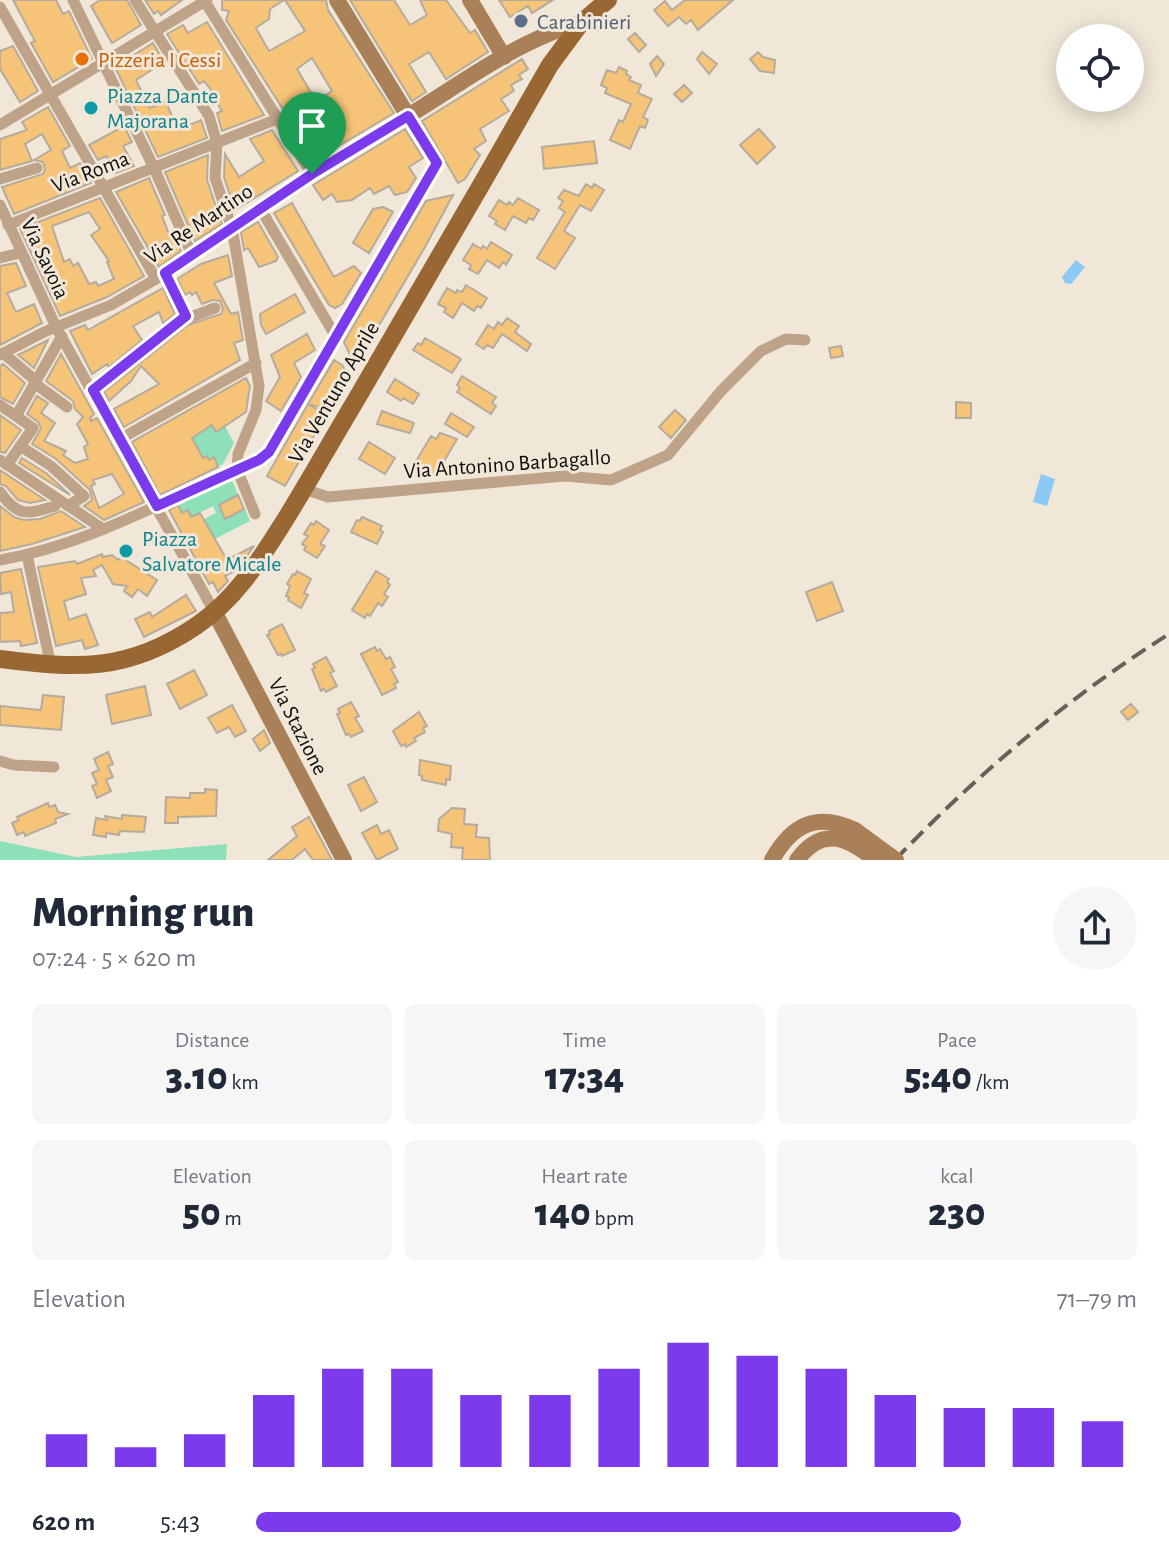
<!DOCTYPE html>
<meta charset="utf-8">
<style>
body{margin:0;font-family:"Alegreya Sans",sans-serif;background:#f6f6f7;color:#1f2937;height:100vh;display:flex;flex-direction:column;font-size:30px;white-space:nowrap}
*{box-sizing:border-box;margin:0}
p{font-size:26px;color:#747a83}
.icon{flex:none;width:44px;height:44px;fill:none;stroke:currentColor;stroke-width:2;stroke-linecap:round;stroke-linejoin:round}
.map{position:relative;height:860px;overflow:hidden}
.drawer{display:flex;flex-direction:column;background:#fff;flex:1}
.drawer>*{flex:none}
.tools{position:absolute;left:1056px;top:24px;display:grid;gap:16px}
.tools a{display:grid;place-items:center;width:88px;height:88px;border-radius:50%;background:#fff;box-shadow:0 4px 20px #0003;font-size:40px}
.pin{position:absolute;display:grid;place-items:center;width:68px;height:68px;color:#fff;margin:-82px -34px;border-radius:50% 50% 50% 0;rotate:-45deg;box-shadow:0 0 8px #0007}
.pin .icon{rotate:45deg}
.round{display:grid;place-items:center;flex:none;width:84px;height:84px;border-radius:42px;background:#f6f6f7}
.headline{display:flex;align-items:center;justify-content:space-between;height:136px;padding:0 32px}
h1{font-size:44px;font-weight:800;line-height:60px}
.stats{display:grid;grid-template-columns:repeat(3,1fr);gap:12px;height:136px;padding:8px 32px}
.stats div{display:grid;align-content:center;border-radius:12px;background:#f6f6f7;text-align:center}
.stats b{font-size:40px;font-weight:800}
.stats small{font-size:22px;font-weight:400}
.stats p{font-size:22px}
.chart{height:224px;padding:16px 32px}
.chart p{display:flex;justify-content:space-between}
.chart svg{width:100%;height:144px;margin-top:8px;stroke:#7c3aed;stroke-width:6}
ul{padding:0 32px;list-style:none;font-size:26px}
li{display:grid;grid-template-columns:128px 96px 1fr;align-items:center;height:60px}
li i{height:20px;border-radius:10px;background:#7c3aed}
.map>svg:first-child{display:block}
.green{fill:#8de0b8}
.water{fill:#8ccaf5}
.building{fill:#f6c478;stroke:#b5ab9d;stroke-width:2;fill-rule:evenodd}
.lines{fill:none;stroke-linecap:round;stroke-linejoin:round}
.street{stroke:#bfa389;stroke-width:11}
.secondary{stroke:#aa8059;stroke-width:16}
.primary{stroke:#996734;stroke-width:18}
.rail{stroke:#666057;stroke-width:4;stroke-dasharray:16 8;stroke-linecap:butt}
.secondary-bridge{stroke:#aa8059;stroke-width:16}
.route-casing{stroke:#fff;stroke-width:16}
.route{stroke:#7c3aed;stroke-width:10}
.service-dot{fill:#5c6f8a;stroke:#f1e7d8;stroke-width:3}
.food-dot{fill:#e8710a;stroke:#f1e7d8;stroke-width:3}
.culture-dot{fill:#0f9aa8;stroke:#f1e7d8;stroke-width:3}
.labels{text-anchor:middle;stroke-width:6;stroke-linejoin:round;paint-order:stroke}
.service-label{font-size:22px;fill:#4e5e75;stroke:#f1e7d8;text-anchor:start}
.food-label{font-size:22px;fill:#c56008;stroke:#f1e7d8;text-anchor:start}
.culture-label{font-size:22px;fill:#0d838f;stroke:#f1e7d8;text-anchor:start}
.street-label{font-size:22px;fill:#100d08;stroke:#f1e7d8}
</style>
<div class="map">
<svg width="1169" height="860" viewBox="0 0 1169 860">
<rect width="100%" height="100%" fill="#f1e7d8"/>
<path class="green" d="M 212,425 L 216,431 L 225,426 L 234,443 L 223,464 L 218,467 L 214,457 L 209,460 L 207,456 L 203,458 L 195,443 L 183,435 L 201,432 Z
M 232,480 L 238,495 L 219,505 L 225,518 L 245,509 L 250,521 L 207,543 L 200,521 L 216,513 L 213,506 L 191,517 L 188,510 L 182,513 L 178,505 Z
M 0,841 L 76,857 L 227,844 L 226,860 L 0,860 Z"/>
<path class="water" d="M 1076,260 L 1085,267 L 1071,284 L 1065,283 L 1062,277 Z
M 1041,474 L 1055,479 L 1047,506 L 1033,502 Z"/>
<path class="building" d="M 13,0 L 56,0 L 63,14 L 69,11 L 92,59 L 53,82 L 31,43 L 35,41 Z
M 100,0 L 127,0 L 141,25 L 112,43 L 91,6 Z
M 145,0 L 182,0 L 161,15 L 158,11 L 154,14 Z
M 222,0 L 284,0 L 270,9 L 269,19 L 256,28 L 269,51 L 305,31 L 285,0 L 326,0 L 328,10 L 394,113 L 315,160 L 288,112 L 286,114 L 226,20 L 229,11 L 222,10 ZM 312,58 L 332,91 L 316,101 L 297,69 Z
M 350,0 L 394,0 L 410,25 L 427,15 L 420,0 L 446,0 L 470,33 L 475,30 L 488,52 L 446,79 L 429,52 L 409,64 L 426,92 L 412,101 Z
M 499,0 L 553,0 L 532,13 L 528,6 L 510,17 Z
M 685,0 L 733,0 L 698,30 L 691,20 L 686,24 L 679,17 L 668,26 L 654,10 L 665,1 L 672,10 Z
M 207,22 L 264,115 L 222,131 L 217,113 L 222,111 L 216,101 L 218,99 L 204,81 L 199,84 L 167,34 L 183,25 L 188,33 Z
M 635,33 L 646,45 L 639,52 L 628,39 Z
M 153,43 L 164,62 L 136,80 L 147,103 L 150,108 L 166,102 L 178,130 L 201,120 L 207,138 L 158,157 L 115,67 Z
M 13,46 L 38,91 L 20,102 L 0,69 L 0,51 Z
M 702,52 L 717,64 L 709,74 L 697,59 Z
M 758,52 L 763,57 L 775,60 L 774,73 L 760,71 L 750,59 Z
M 657,56 L 664,64 L 656,76 L 650,64 Z
M 522,59 L 528,69 L 519,75 L 522,79 L 511,85 L 514,91 L 501,99 L 509,111 L 480,129 L 486,141 L 474,149 L 480,155 L 465,179 L 458,183 L 422,121 Z
M 619,67 L 627,71 L 626,74 L 631,77 L 629,80 L 641,85 L 638,93 L 652,99 L 643,117 L 648,120 L 645,128 L 640,126 L 630,149 L 610,140 L 619,120 L 623,122 L 631,104 L 605,93 L 607,88 L 601,85 L 607,70 L 616,73 Z
M 684,85 L 692,93 L 682,102 L 674,94 Z
M 48,107 L 70,146 L 62,151 L 70,168 L 80,163 L 91,183 L 14,214 L 2,187 L 43,174 L 45,169 L 43,162 L 34,160 L 51,150 L 42,134 L 25,144 L 32,161 L 0,170 L 0,139 L 27,130 L 22,122 Z
M 124,126 L 132,142 L 123,146 L 134,166 L 116,173 L 106,156 L 98,160 L 89,145 Z
M 405,129 L 423,158 L 409,167 L 416,178 L 407,192 L 395,195 L 389,186 L 374,194 L 370,188 L 352,200 L 337,202 L 332,194 L 323,200 L 313,185 Z
M 759,129 L 775,147 L 757,164 L 740,145 Z
M 272,130 L 298,171 L 235,210 L 224,177 L 225,154 L 239,177 L 264,161 L 250,139 Z
M 594,141 L 597,163 L 544,169 L 542,147 Z
M 208,155 L 207,180 L 222,224 L 195,241 L 165,172 Z
M 149,178 L 165,215 L 162,216 L 170,237 L 174,236 L 181,251 L 159,267 L 116,192 Z
M 586,184 L 592,188 L 594,184 L 604,190 L 591,211 L 580,205 L 564,231 L 575,238 L 555,269 L 537,258 L 565,212 L 559,208 L 563,201 L 558,198 L 564,190 L 579,196 Z
M 453,195 L 425,247 L 358,361 L 351,357 L 344,342 L 426,201 Z
M 100,198 L 144,276 L 107,297 L 60,316 L 20,229 ZM 89,212 L 100,229 L 91,235 L 109,261 L 107,262 L 114,279 L 98,286 L 96,282 L 89,284 L 78,263 L 73,266 L 70,259 L 64,262 L 52,226 Z
M 518,198 L 539,210 L 533,220 L 529,218 L 526,223 L 513,216 L 505,230 L 495,224 L 497,221 L 489,216 L 499,200 L 507,205 L 509,202 L 513,205 Z
M 292,203 L 334,277 L 354,266 L 361,273 L 342,304 L 335,308 L 329,305 L 274,213 Z
M 383,207 L 393,212 L 369,253 L 353,243 L 373,209 Z
M 258,222 L 278,257 L 276,261 L 259,267 L 248,248 L 244,250 L 241,232 Z
M 491,242 L 512,255 L 506,265 L 503,262 L 499,268 L 487,260 L 478,274 L 469,269 L 471,265 L 463,260 L 473,244 L 481,249 L 483,246 L 487,249 Z
M 228,255 L 232,276 L 214,283 L 231,314 L 238,312 L 243,340 L 234,343 L 240,360 L 124,427 L 114,409 L 159,384 L 141,366 L 131,381 L 109,401 L 104,392 L 188,325 L 221,314 L 223,309 L 220,301 L 213,300 L 202,304 L 196,292 L 192,295 L 190,292 L 185,295 L 177,279 L 201,264 Z
M 16,263 L 26,286 L 7,293 L 16,312 L 34,304 L 42,323 L 0,345 L 0,266 Z
M 466,285 L 487,298 L 481,308 L 477,306 L 474,311 L 462,303 L 453,318 L 444,312 L 446,308 L 438,304 L 447,288 L 456,293 L 457,290 L 462,292 Z
M 163,288 L 175,314 L 163,323 L 159,312 L 133,326 L 142,340 L 109,367 L 107,364 L 92,374 L 70,331 L 85,325 L 88,330 Z
M 295,294 L 305,312 L 266,334 L 261,325 L 260,314 Z
M 507,318 L 519,326 L 515,332 L 531,344 L 527,351 L 502,334 L 493,348 L 487,345 L 484,349 L 476,344 L 488,325 L 494,329 L 498,322 L 502,325 Z
M 307,334 L 315,350 L 294,363 L 301,377 L 281,411 L 266,401 L 280,377 L 271,355 Z
M 425,338 L 461,359 L 452,373 L 413,350 L 418,343 L 421,345 Z
M 48,340 L 34,368 L 18,355 Z
M 841,346 L 843,356 L 831,358 L 829,348 Z
M 61,354 L 94,414 L 90,418 L 91,421 L 97,418 L 144,502 L 104,520 L 84,506 L 92,500 L 90,490 L 56,459 L 32,444 L 41,428 L 38,422 L 27,414 L 37,396 L 48,403 L 41,413 L 55,423 L 44,441 L 66,451 L 63,455 L 75,463 L 88,459 L 84,447 L 88,444 L 77,424 L 83,417 L 75,409 L 73,401 L 46,381 ZM 112,474 L 124,494 L 99,508 L 91,486 L 95,484 L 93,480 Z
M 334,360 L 342,365 L 349,377 L 332,407 L 329,410 L 308,404 Z
M 3,364 L 25,383 L 13,404 L 0,397 L 0,366 Z
M 462,376 L 496,397 L 492,403 L 496,406 L 491,414 L 457,392 L 460,388 L 457,385 Z
M 246,378 L 250,386 L 246,412 L 216,432 L 212,425 L 192,438 L 203,458 L 207,456 L 209,460 L 214,457 L 218,467 L 160,495 L 132,442 Z
M 395,379 L 419,394 L 413,404 L 403,398 L 401,401 L 387,392 Z
M 956,402 L 971,403 L 971,418 L 956,418 Z
M 308,404 L 326,415 L 285,486 L 267,476 Z
M 675,410 L 686,420 L 671,438 L 659,427 Z
M 382,411 L 414,423 L 410,433 L 377,424 Z
M 451,413 L 474,427 L 467,437 L 445,424 Z
M 0,415 L 21,430 L 5,453 L 0,452 Z
M 440,433 L 457,439 L 436,475 L 415,463 L 431,436 L 436,439 Z
M 369,442 L 395,458 L 385,474 L 359,459 Z
M 22,458 L 46,473 L 70,495 L 19,463 Z
M 0,470 L 45,500 L 30,503 L 18,500 L 6,486 L 0,484 Z
M 238,495 L 244,509 L 225,519 L 219,505 Z
M 178,505 L 182,513 L 188,510 L 191,517 L 200,513 L 227,560 L 254,546 L 237,570 L 225,576 L 228,581 L 218,592 L 213,582 L 209,584 L 169,510 Z
M 0,506 L 14,517 L 24,520 L 40,519 L 61,511 L 85,527 L 32,544 L 0,551 Z
M 362,517 L 382,526 L 380,530 L 383,532 L 377,544 L 351,532 L 357,520 L 360,521 Z
M 316,521 L 329,530 L 320,544 L 325,546 L 317,558 L 304,550 L 306,547 L 302,544 L 308,536 L 304,534 L 311,523 L 314,525 Z
M 102,554 L 103,557 L 112,555 L 118,560 L 121,557 L 157,580 L 147,596 L 138,589 L 132,597 L 124,591 L 127,586 L 113,584 L 102,565 L 93,570 L 96,576 L 81,578 L 86,594 L 64,601 L 69,620 L 86,614 L 98,645 L 85,649 L 82,640 L 56,646 L 38,567 L 75,561 L 77,564 Z
M 21,569 L 37,643 L 21,646 L 20,641 L 0,642 L 0,613 L 14,612 L 11,592 L 1,594 L 0,573 Z
M 297,571 L 311,579 L 304,593 L 308,595 L 301,608 L 288,600 L 289,597 L 286,596 L 290,586 L 287,584 L 293,574 L 295,575 Z
M 376,571 L 389,579 L 387,582 L 390,585 L 384,594 L 388,597 L 382,606 L 378,603 L 370,616 L 367,614 L 365,618 L 352,610 Z
M 832,582 L 843,611 L 817,621 L 806,592 Z
M 186,595 L 196,611 L 144,637 L 135,619 L 150,612 L 152,617 Z
M 282,624 L 295,650 L 282,656 L 281,654 L 278,655 L 267,635 L 270,634 L 269,631 Z
M 375,647 L 377,651 L 380,649 L 386,659 L 390,657 L 395,667 L 391,669 L 398,682 L 394,684 L 396,688 L 382,695 L 361,654 Z
M 326,657 L 334,671 L 330,673 L 337,686 L 326,692 L 324,689 L 321,691 L 312,669 L 315,668 L 313,664 Z
M 194,670 L 207,695 L 180,709 L 167,684 Z
M 145,686 L 151,715 L 112,724 L 106,695 Z
M 43,695 L 64,697 L 61,730 L 0,725 L 0,706 L 41,710 Z
M 351,702 L 359,716 L 355,718 L 363,731 L 351,737 L 349,734 L 346,735 L 337,714 L 340,713 L 338,709 Z
M 1131,704 L 1138,712 L 1128,720 L 1121,712 Z
M 232,705 L 246,731 L 235,737 L 229,727 L 217,733 L 208,718 Z
M 419,712 L 427,726 L 423,728 L 425,732 L 414,738 L 416,741 L 406,747 L 405,744 L 401,746 L 393,731 Z
M 264,730 L 270,743 L 260,751 L 253,739 Z
M 108,752 L 113,764 L 108,766 L 113,777 L 106,780 L 111,791 L 97,798 L 92,786 L 97,784 L 92,773 L 99,770 L 94,759 Z
M 420,760 L 451,766 L 450,780 L 446,779 L 446,785 L 422,780 L 422,776 L 419,775 Z
M 364,777 L 377,802 L 361,811 L 348,785 Z
M 205,789 L 217,790 L 216,816 L 178,817 L 178,823 L 165,823 L 166,797 L 190,798 L 190,793 L 205,793 Z
M 48,803 L 49,807 L 55,805 L 58,812 L 68,814 L 55,819 L 56,823 L 25,836 L 24,832 L 17,835 L 12,823 L 19,820 L 17,817 Z
M 452,808 L 465,809 L 464,824 L 477,825 L 476,837 L 489,838 L 490,860 L 462,860 L 463,848 L 451,847 L 452,834 L 438,831 L 439,819 Z
M 122,815 L 146,817 L 144,832 L 120,831 L 119,835 L 106,833 L 106,837 L 93,835 L 96,818 L 107,820 L 105,816 L 122,819 Z
M 309,817 L 332,860 L 313,860 L 305,849 L 292,860 L 268,860 L 297,836 L 292,827 Z
M 377,825 L 381,834 L 389,830 L 398,849 L 377,860 L 362,833 Z"/>
<g class="lines">
<path class="street" d="M 73,0 L 154,168 L 192,255
M 135,0 L 209,116 L 217,143 L 215,178 L 232,228 L 259,386 L 256,410 L 238,454 L 237,469 L 255,514
M 204,0 L 312,174
M 0,7 L 156,279
M 0,125 L 207,0
M 0,179 L 37,168
M 0,205 L 56,327 L 215,613
M 260,208 L 336,337
M 8,225 L 277,119
M 0,258 L 20,253
M 165,273 L 186,316
M 3,353 L 35,380
M 0,355 L 44,332 L 111,305 L 156,279 L 312,174 L 408,116 L 437,163 L 269,452 L 259,460 C 173,495 93,544 0,560
M 34,383 L 67,407
M 93,390 L 186,316 L 191,317 L 215,308
M 0,405 L 16,416
M 120,439 L 256,363
M 20,446 L 51,466 L 84,496 L 68,506
M 0,460 L 103,529
M 7,465 L 33,428 L 16,416 L 62,336
M 304,489 L 328,497 L 565,476 L 611,480 L 668,455 L 721,391 L 761,351 L 786,339 L 805,340
M 0,492 C 18,518 28,514 55,506
M 27,555 L 51,666
M 0,761 L 14,765 L 54,767"/>
<path class="secondary" d="M 337,0 L 408,116 C 461,84 521,38 581,23
M 470,0 L 504,57
M 215,613 L 344,860
M 772,860 C 792,824 817,812 855,830
M 797,860 C 823,825 847,838 876,860"/>
<path class="primary" d="M 0,659 C 78,669 128,672 196,626 C 237,598 259,561 285,520 C 309,481 332,440 356,400 C 421,289 486,177 550,65 L 581,23 L 608,0"/>
<path class="rail" d="M 895,860 C 977,774 1069,697 1169,634"/>
<path class="secondary-bridge" d="M 855,830 L 896,860"/>
</g>
<g class="lines">
<defs>
<path id="route" d="M 408,116 L 437,163 L 269,452 L 259,460 L 157,506 L 93,390 L 186,316 L 165,273 L 312,174 Z"/>
</defs>
<use href="#route" class="route-casing"/>
<use href="#route" class="route"/>
</g>
<circle class="service-dot" cx="521" cy="21" r="8"/>
<circle class="food-dot" cx="82" cy="59" r="8"/>
<g class="culture-dot">
<circle cx="91" cy="108" r="8"/>
<circle cx="126" cy="551" r="8"/>
</g>
<g class="labels">
<g class="service-label">
<text x="537" y="29">Carabinieri</text>
</g>
<g class="food-label">
<text x="98" y="67">Pizzeria I Cessi</text>
</g>
<g class="culture-label">
<text x="107" y="103">Piazza Dante<tspan x="107" dy="25">Majorana</tspan></text>
<text x="142" y="546">Piazza<tspan x="142" dy="25">Salvatore Micale</tspan></text>
</g>
<g class="street-label">
<text transform="translate(90 171) rotate(-21)" y="8">Via Roma</text>
<text transform="translate(198 223) rotate(-34)" y="8">Via Re Martino</text>
<text transform="translate(46 258) rotate(65)" y="8">Via Savoia</text>
<text transform="translate(333 392) rotate(-60)" y="8">Via Ventuno Aprile</text>
<text transform="translate(507 463) rotate(-4)" y="8">Via Antonino Barbagallo</text>
<text transform="translate(299 726) rotate(63)" y="8">Via Stazione</text>
</g>
</g>
</svg>
<div class="tools">
<a><svg class="icon" aria-label="locate" viewBox="0 0 24 24"><circle cx="12" cy="12" r="6"/><path d="M12 2v4M12 18v4M2 12h4M18 12h4"/></svg></a>
</div>
<div class="pin" style="left:312px;top:174px;background:#1e9e55"><svg class="icon" aria-label="arrive" viewBox="0 0 24 24"><path d="M6 21V4h12l-3 4 3 4H6"/></svg></div>
</div>
<section class="drawer">
<div class="headline"><div><h1>Morning run</h1><p>07:24 · 5 × 620 m</p></div><a class="round"><svg class="icon" aria-label="share" viewBox="0 0 24 24"><path d="M12 15V3M7 8l5-5 5 5M5 13v7h14v-7"/></svg></a></div>
<div class="stats">
<div><p>Distance</p><b>3.10<small> km</small></b></div>
<div><p>Time</p><b>17:34</b></div>
<div><p>Pace</p><b>5:40<small> /km</small></b></div>
</div>
<div class="stats">
<div><p>Elevation</p><b>50<small> m</small></b></div>
<div><p>Heart rate</p><b>140<small> bpm</small></b></div>
<div><p>kcal</p><b>230</b></div>
</div>
<div class="chart"><p><span>Elevation</span>71–79 m</p>
<svg viewBox="0 0 160 44" preserveAspectRatio="none"><path d="M5 44V34M15 44V38M25 44V34M35 44V22M45 44V14M55 44V14M65 44V22M75 44V22M85 44V14M95 44V6M105 44V10M115 44V14M125 44V22M135 44V26M145 44V26M155 44V30"/></svg>
</div>
<ul>
<li><b>620 m</b>5:43<i style="width:80%"></i></li>
</ul>
</section>
